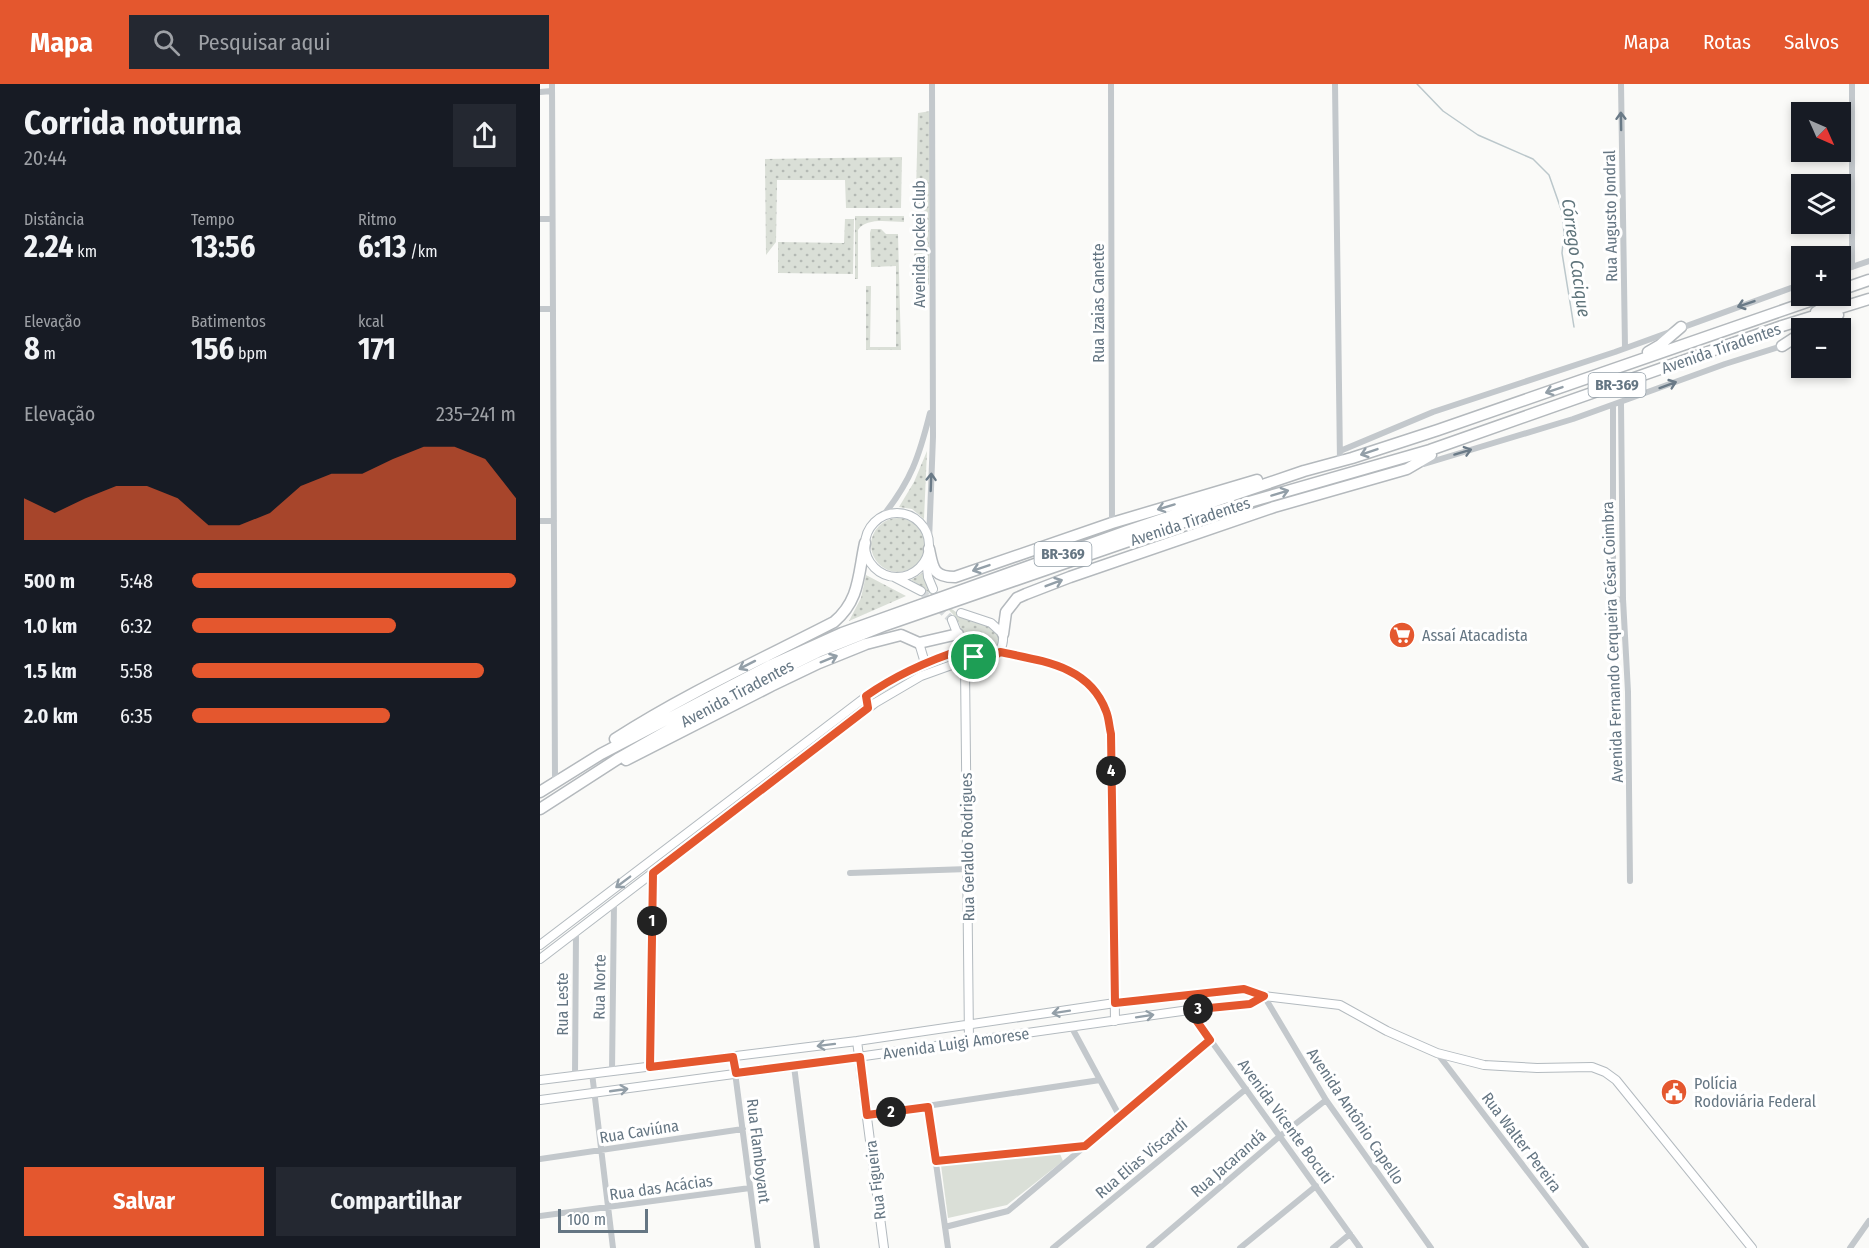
<!DOCTYPE html>
<html lang="pt">
<meta charset="utf-8">
<style>
body{margin:0;font-family:"Fira Sans Condensed",sans-serif;background:#242831;color:#f1f3f6;height:100vh;display:flex;flex-direction:column;font-size:22px;white-space:nowrap}
*{box-sizing:border-box;margin:0}
p{font-size:20px;color:#9ea1a6}
.icon{flex:none;width:33px;height:33px;fill:none;stroke:currentColor;stroke-width:2;stroke-linecap:round;stroke-linejoin:round}
.map{position:relative;flex:1;overflow:hidden}
.panel{display:flex;flex-direction:column;background:#171b24;width:540px}
.panel>*{flex:none}
.needle{width:39px;rotate:135deg}
.fabs{position:absolute;left:1251px;top:18px;display:grid;gap:12px}
.fabs a{display:grid;place-items:center;width:60px;height:60px;border-radius:0px;background:#171b24;box-shadow:0 3px 9px #0003;font-size:30px}
.scale{position:absolute;left:18px;bottom:15px;width:90px;box-sizing:border-box;padding-left:6px;border:3px solid #657683;border-top:0;font-size:16px;line-height:21px;white-space:nowrap;color:#657683;-webkit-text-stroke:4px #fff;paint-order:stroke}
.pin{position:absolute;display:grid;place-items:center;width:51px;height:51px;color:#fff;margin:-26px;border:3px solid #fff;border-radius:50%;box-shadow:0 2px 6px #0007}
.km{position:absolute;width:30px;height:30px;margin:-15px;border-radius:50%;background:#222;color:#fff;font-size:16px;line-height:30px;text-align:center}
.round{display:grid;place-items:center;flex:none;width:63px;height:63px;border-radius:0px;background:#242831}
.overview{display:flex;align-items:center;justify-content:space-between;height:102px;padding:0 24px}
h1{font-size:33px;font-weight:700;line-height:45px}
.metrics{display:grid;grid-template-columns:repeat(3,1fr);gap:9px;height:102px;padding:6px 24px}
.metrics div{display:grid;align-content:center}
.metrics b{font-size:30px;font-weight:700}
.metrics small{font-size:16px;font-weight:400}
.metrics p{font-size:16px}
.chart{height:168px;padding:12px 24px}
.chart p{display:flex;justify-content:space-between}
.chart svg{width:100%;height:108px;margin-top:6px;fill:#e4572e;opacity:.7}
.cta{display:flex;gap:12px;margin-top:auto;padding:12px 24px}
.cta a{flex:1;height:69px;border-radius:0px;background:#e4572e;color:#fff;font-size:24px;font-weight:700;line-height:69px;text-align:center}
.cta a+a{background:#242831;color:#f1f3f6}
ul{padding:0 24px;list-style:none;font-size:20px}
li{display:grid;grid-template-columns:96px 72px 1fr;align-items:center;height:45px}
li i{height:15px;border-radius:8px;background:#e4572e}
header{display:flex;align-items:center;gap:36px;box-sizing:border-box;height:84px;padding:0 30px;background:#e4572e;color:#fff}
header strong{font-size:28px}
nav{display:flex;gap:33px;margin-inline-start:auto;font-size:21px}
.search{width:420px;height:54px;background:#242831;display:flex;align-items:center;gap:15px;box-sizing:border-box;padding:0 21px;border-radius:0px;color:#9ea1a6;font-size:22px}
main{display:flex;flex:1;min-height:0}
.map>svg:first-child{display:block}
.grass{fill:url(#grass-dots)}
.park{fill:#dadfd7}
.lines{fill:none;stroke-linecap:round;stroke-linejoin:round}
.stream{stroke:#bbc7cb;stroke-width:1.5}
.secondary-tunnel{stroke:#d5d9db;stroke-width:8;stroke-dasharray:8 4;stroke-linecap:butt}
.secondary-casing{stroke:#b3babf;stroke-width:10}
.highway-casing{stroke:#b4b9bd;stroke-width:13}
.street{stroke:#c3c8cc;stroke-width:6}
.secondary{stroke:#fff;stroke-width:8}
.highway{stroke:#fff;stroke-width:10}
.oneway{stroke:#6a7a87}
.oneway2{stroke:#939fa8}
.route-casing{stroke:#fff;stroke-width:12}
.route{stroke:#e4572e;stroke-width:8}
.labels{text-anchor:middle;stroke-width:6;stroke-linejoin:round;paint-order:stroke}
.shield{fill:#fff;stroke:#939fa8;stroke-width:1.5}
.shield-label{font-size:15px;font-weight:bold;fill:#657683}
.street-label{font-size:16px;fill:#657683;stroke:#fff}
.poi-label{font-size:16px;fill:#657683;stroke:#fff;text-anchor:start}
.water-label{font-size:18px;font-style:italic;fill:#60757c;stroke:#fff}
</style>
<header>
<strong>Mapa</strong>
<div class="search"><svg class="icon" aria-label="search" viewBox="0 0 24 24"><circle cx="10" cy="10" r="6"/><path d="M15 15l6 6"/></svg>Pesquisar aqui</div>
<nav><a>Mapa</a><a>Rotas</a><a>Salvos</a></nav>
</header>
<main>
<section class="panel">
<div class="overview"><div><h1>Corrida noturna</h1><p>20:44</p></div><a class="round"><svg class="icon" aria-label="share" viewBox="0 0 24 24"><path d="M12 15V3M7 8l5-5 5 5M5 13v7h14v-7"/></svg></a></div>
<div class="metrics">
<div><p>Distância</p><b>2.24<small> km</small></b></div>
<div><p>Tempo</p><b>13:56</b></div>
<div><p>Ritmo</p><b>6:13<small> /km</small></b></div>
</div>
<div class="metrics">
<div><p>Elevação</p><b>8<small> m</small></b></div>
<div><p>Batimentos</p><b>156<small> bpm</small></b></div>
<div><p>kcal</p><b>171</b></div>
</div>
<div class="chart"><p><span>Elevação</span>235–241 m</p>
<svg viewBox="0 0 160 44" preserveAspectRatio="none"><path d="M0 44V27L10 33L20 27L30 22L40 22L50 27L60 38L70 38L80 33L90 22L100 17L110 17L120 11L130 6L140 6L150 11L160 27V44z"/></svg>
</div>
<ul>
<li><b>500 m</b>5:48<i style="width:100%"></i></li>
<li><b>1.0 km</b>6:32<i style="width:63%"></i></li>
<li><b>1.5 km</b>5:58<i style="width:90%"></i></li>
<li><b>2.0 km</b>6:35<i style="width:61%"></i></li>
</ul>
<div class="cta"><a>Salvar</a><a>Compartilhar</a></div>
</section>
<div class="map">
<svg width="1329" height="1164" viewBox="0 0 1329 1164">
<defs>
<pattern id="grass-dots" width="8" height="8" patternUnits="userSpaceOnUse" patternTransform="scale(1.5)"><rect width="8" height="8" fill="#dadfd7"/><path d="M2 2h.1M6 6h.1" fill="none" stroke="#b4b9b4" stroke-width="1.8" stroke-linecap="round"/></pattern>
</defs>
<rect width="100%" height="100%" fill="#fafaf8"/>
<path class="grass" d="M 391,27 L 389,201 L 374,190 L 378,29 Z
M 362,73 L 361,124 L 306,124 L 305,96 L 237,96 L 236,158 L 226,171 L 225,75 Z
M 315,132 L 364,132 L 364,138 C 350,138 326,133 318,146 L 318,195 L 315,195 Z
M 305,135 L 314,135 L 313,190 L 238,189 L 238,158 L 304,159 Z
M 331,145 L 341,145 L 346,150 L 358,150 L 361,266 L 326,266 L 326,202 L 331,202 L 330,263 L 356,263 L 356,182 L 331,183 L 330,149 Z
M 387,367 L 384,435 L 372,425 L 359,423 L 374,398 Z
M331 461a27 27 0 1 1 54 0a27 27 0 1 1-54 0Z
M 384,488 C 386,494 387,501 390,506 C 396,513 421,533 430,537 C 438,540 449,540 455,547 C 471,566 436,583 424,556 C 421,549 421,541 416,534 C 410,525 382,502 371,496 Z
M 326,491 L 366,512 L 309,537 L 321,514 Z"/>
<path class="park" d="M 518,1065 L 523,1077 L 467,1121 L 408,1134 L 401,1081 Z"/>
<g class="lines">
<path class="stream" d="M 877,0 L 903,27 L 938,51 L 993,75 L 1009,91 L 1022,128 L 1024,149 L 1022,169 L 1034,243"/>
<path class="secondary-tunnel" d="M 381,507 L 412,536"/>
<defs>
<path id="secondary" d="M325 461a32 32 0 1 1 64 0a32 32 0 1 1-64 0Z
M 386,475 L 388,493 L 393,505
M 354,493 L 381,507
M 412,536 C 419,553 424,575 446,575 C 460,570 464,563 463,550 L 451,539 L 421,529
M 379,559 L 385,579
M 460,568 C 501,577 549,581 566,627 C 569,634 569,642 571,650 L 575,937
M 0,861 L 331,609 L 385,579 L 424,565
M 0,875 L 335,619 L 381,592 L 434,573
M 317,957 L 344,1164
M 429,957 L 425,583 L 434,573
M 0,996 L 317,957 L 575,919 L 703,905 L 724,912 L 800,921 L 847,947 L 897,969 L 944,981 L 997,984 L 1052,983 L 1065,988 L 1076,996 L 1212,1164
M 0,1016 L 254,982 L 649,926 L 710,920 L 724,912"/>
<path id="highway" d="M 1300,206 L 1329,196
M 1276,228 L 1286,222 L 1291,214 L 1290,212
M 1268,244 L 1298,231
M 1242,262 L 1262,249
M 1108,268 L 1120,261 L 1141,243
M 389,465 C 393,484 393,493 415,493 L 572,439 L 717,396
M 463,550 L 466,528 L 477,514 L 486,510 L 530,493 L 734,423 L 867,385 L 891,371
M 75,655 C 145,610 220,576 294,538 C 320,516 318,491 325,459
M 86,676 L 231,602 L 279,579 L 326,560 L 361,551 L 379,559 L 418,550
M 0,708 L 61,670 L 183,606 L 231,581 L 302,549 L 587,447 L 764,387 L 812,374 L 898,346 L 1284,212
M 0,725 L 79,674 L 190,611 L 280,567 L 343,542 L 664,431 L 890,366 L 1242,242 L 1329,215"/>
</defs>
<use href="#secondary" class="secondary-casing"/>
<use href="#highway" class="highway-casing"/>
<path class="street" d="M 12,0 L 15,697
M 571,0 L 572,439
M 795,0 L 800,377
M 1081,0 L 1085,264
M 0,8 L 12,7
M 0,135 L 12,135
M 1312,183 L 1312,0
M 1300,187 L 1329,177
M 0,225 L 12,225
M 1081,319 L 1083,515 L 1088,608 L 1090,797
M 1073,322 L 1073,516 L 1083,515
M 800,367 L 893,328 L 1075,268 L 1262,200
M 884,380 L 1033,335 L 1185,280 L 1242,262
M 342,433 C 371,397 379,373 390,329
M 0,437 L 14,437
M 389,457 L 393,353 L 392,0
M 310,789 L 428,785
M 724,912 L 786,1016 L 891,1164
M 649,926 L 820,1164
M 531,942 L 580,1033
M 897,969 L 1046,1164
M 193,973 L 218,1164
M 254,982 L 277,1164
M 110,983 L 113,789
M 72,987 L 74,819
M 52,989 L 73,1164
M 35,992 L 36,848
M 388,1023 L 408,1164
M 327,1031 L 560,996
M 0,1075 L 203,1045
M 396,1077 L 544,1062
M 0,1132 L 210,1104
M 405,1143 L 468,1127 L 671,956
M 513,1164 L 706,1005
M 609,1164 L 740,1052 L 786,1016
M 700,1164 L 776,1102
M 793,1164 L 810,1150
M 1310,1164 L 1329,1137"/>
<use href="#secondary" class="secondary"/>
<use href="#highway" class="highway"/>
</g>
<defs><path id="oneway-shaft" d="M-6 0H5M1.5-3L5.5 0L1.5 3" fill="none" stroke-width="1.6" stroke-linecap="round" stroke-linejoin="round" transform="scale(1.5)"/></defs>
<g class="oneway">
<use href="#oneway-shaft" transform="translate(1081 37) rotate(-91)"/>
<use href="#oneway-shaft" transform="translate(1206 220) rotate(161)"/>
<use href="#oneway-shaft" transform="translate(1128 301) rotate(-20)"/>
<use href="#oneway-shaft" transform="translate(923 368) rotate(-17)"/>
<use href="#oneway-shaft" transform="translate(391 398) rotate(-88)"/>
</g>
<g class="oneway2">
<use href="#oneway-shaft" transform="translate(1014 306) rotate(161)"/>
<use href="#oneway-shaft" transform="translate(829 368) rotate(161)"/>
<use href="#oneway-shaft" transform="translate(740 409) rotate(-17)"/>
<use href="#oneway-shaft" transform="translate(626 423) rotate(163)"/>
<use href="#oneway-shaft" transform="translate(441 484) rotate(161)"/>
<use href="#oneway-shaft" transform="translate(514 499) rotate(-21)"/>
<use href="#oneway-shaft" transform="translate(289 575) rotate(-22)"/>
<use href="#oneway-shaft" transform="translate(207 581) rotate(153)"/>
<use href="#oneway-shaft" transform="translate(83 798) rotate(143)"/>
<use href="#oneway-shaft" transform="translate(521 928) rotate(171)"/>
<use href="#oneway-shaft" transform="translate(605 932) rotate(-9)"/>
<use href="#oneway-shaft" transform="translate(286 961) rotate(173)"/>
<use href="#oneway-shaft" transform="translate(79 1006) rotate(-8)"/>
</g>
<g class="lines">
<defs>
<path id="route" d="M 424,565 C 437,575 447,579 460,568 C 501,577 549,581 566,627 C 569,634 569,642 571,650 L 575,919 L 704,905 L 724,912 L 710,920 L 649,926 L 670,956 L 545,1062 L 396,1077 L 388,1023 L 327,1031 L 320,973 L 196,989 L 193,973 L 110,983 L 113,789 L 328,624 L 326,612 C 356,591 390,576 424,565 Z"/>
</defs>
<use href="#route" class="route-casing"/>
<use href="#route" class="route"/>
</g>
<defs>
<symbol id="supermarket-disc" viewBox="-11 -11 22 22"><circle r="9.5" fill="#e4572e" stroke="#fff"/><path d="M-6-5.5h2.5l.6 2H6L4.5 2H-2.5L-4.4-4H-6ZM-1.5 3.2a1.3 1.3 0 1 0 .1 0ZM3 3.2a1.3 1.3 0 1 0 .1 0Z" fill="#fff"/></symbol>
<symbol id="civic-disc" viewBox="-11 -11 22 22"><circle r="9.5" fill="#e4572e" stroke="#fff"/><path d="M-.6-6.5H3V-4.5H.6V-3L4-1V1h2V6H-6V1h2V-1L-.6-3ZM-1.2 2.5V6h2.4V2.5Z" fill="#fff"/></symbol>
</defs>
<g fill-rule="evenodd">
<use href="#supermarket-disc" x="847" y="536" width="30" height="30"/>
<use href="#civic-disc" x="1119" y="993" width="30" height="30"/>
</g>
<g class="labels">
<g class="shield">
<rect x="1048.5" y="289" width="57" height="24" rx="4.5"/>
<rect x="494.5" y="458" width="57" height="24" rx="4.5"/>
</g>
<g class="shield-label">
<text x="1077" y="306">BR-369</text>
<text x="523" y="475">BR-369</text>
</g>
<g class="street-label">
<text transform="translate(1070 132) rotate(-91)" y="6">Rua Augusto Jondral</text>
<text transform="translate(379 160) rotate(-90)" y="6">Avenida Jockei Club</text>
<text transform="translate(558 219) rotate(-90)" y="6">Rua Izaias Canette</text>
<text transform="translate(1181 264) rotate(-19)" y="6">Avenida Tiradentes</text>
<text transform="translate(650 437) rotate(-18)" y="6">Avenida Tiradentes</text>
<text transform="translate(1072 558) rotate(-92)" y="6">Avenida Fernando Cerqueira César Coimbra</text>
<text transform="translate(197 609) rotate(-28)" y="6">Avenida Tiradentes</text>
<text transform="translate(427 763) rotate(-91)" y="6">Rua Geraldo Rodrigues</text>
<text transform="translate(59 903) rotate(-89)" y="6">Rua Norte</text>
<text transform="translate(22 920) rotate(-90)" y="6">Rua Leste</text>
<text transform="translate(416 959) rotate(-8)" y="6">Avenida Luigi Amorese</text>
<text transform="translate(816 1032) rotate(56)" y="6">Avenida Antônio Capello</text>
<text transform="translate(746 1037) rotate(54)" y="6">Avenida Vicente Bocuti</text>
<text transform="translate(99 1047) rotate(-9)" y="6">Rua Caviúna</text>
<text transform="translate(982 1058) rotate(53)" y="6">Rua Walter Pereira</text>
<text transform="translate(219 1067) rotate(83)" y="6">Rua Flamboyant</text>
<text transform="translate(601 1074) rotate(-40)" y="6">Rua Elias Viscardi</text>
<text transform="translate(688 1079) rotate(-41)" y="6">Rua Jacarandá</text>
<text transform="translate(335 1096) rotate(-97)" y="6">Rua Figueira</text>
<text transform="translate(121 1103) rotate(-8)" y="6">Rua das Acácias</text>
</g>
<g class="poi-label">
<text x="882" y="557">Assaí Atacadista</text>
<text x="1154" y="1005">Polícia<tspan x="1154" dy="18">Rodoviária Federal</tspan></text>
</g>
<g class="water-label">
<text transform="translate(1036 174) rotate(82)" y="6">Córrego Cacique</text>
</g>
</g>
</svg>
<div class="fabs">
<a><svg class="needle" viewBox="-14 -14 28 28"><path d="M0-13l5 13h-10z" fill="#e53935"/><path d="M0 13l5-13h-10z" fill="#9ea1a6"/></svg></a>
<a><svg class="icon" aria-label="layers" viewBox="0 0 24 24"><path d="M12 4l9 5-9 5-9-5zM3 14l9 5 9-5"/></svg></a>
<a>+</a>
<a>−</a>
</div>
<div class="scale">100 m</div>
<div class="pin" style="left:434px;top:573px;background:#1e9e55"><svg class="icon" aria-label="arrive" viewBox="0 0 24 24"><path d="M6 21V4h12l-3 4 3 4H6"/></svg></div>
<b class="km" style="left:112px;top:837px">1</b>
<b class="km" style="left:351px;top:1028px">2</b>
<b class="km" style="left:658px;top:925px">3</b>
<b class="km" style="left:571px;top:687px">4</b>
</div>
</main>
